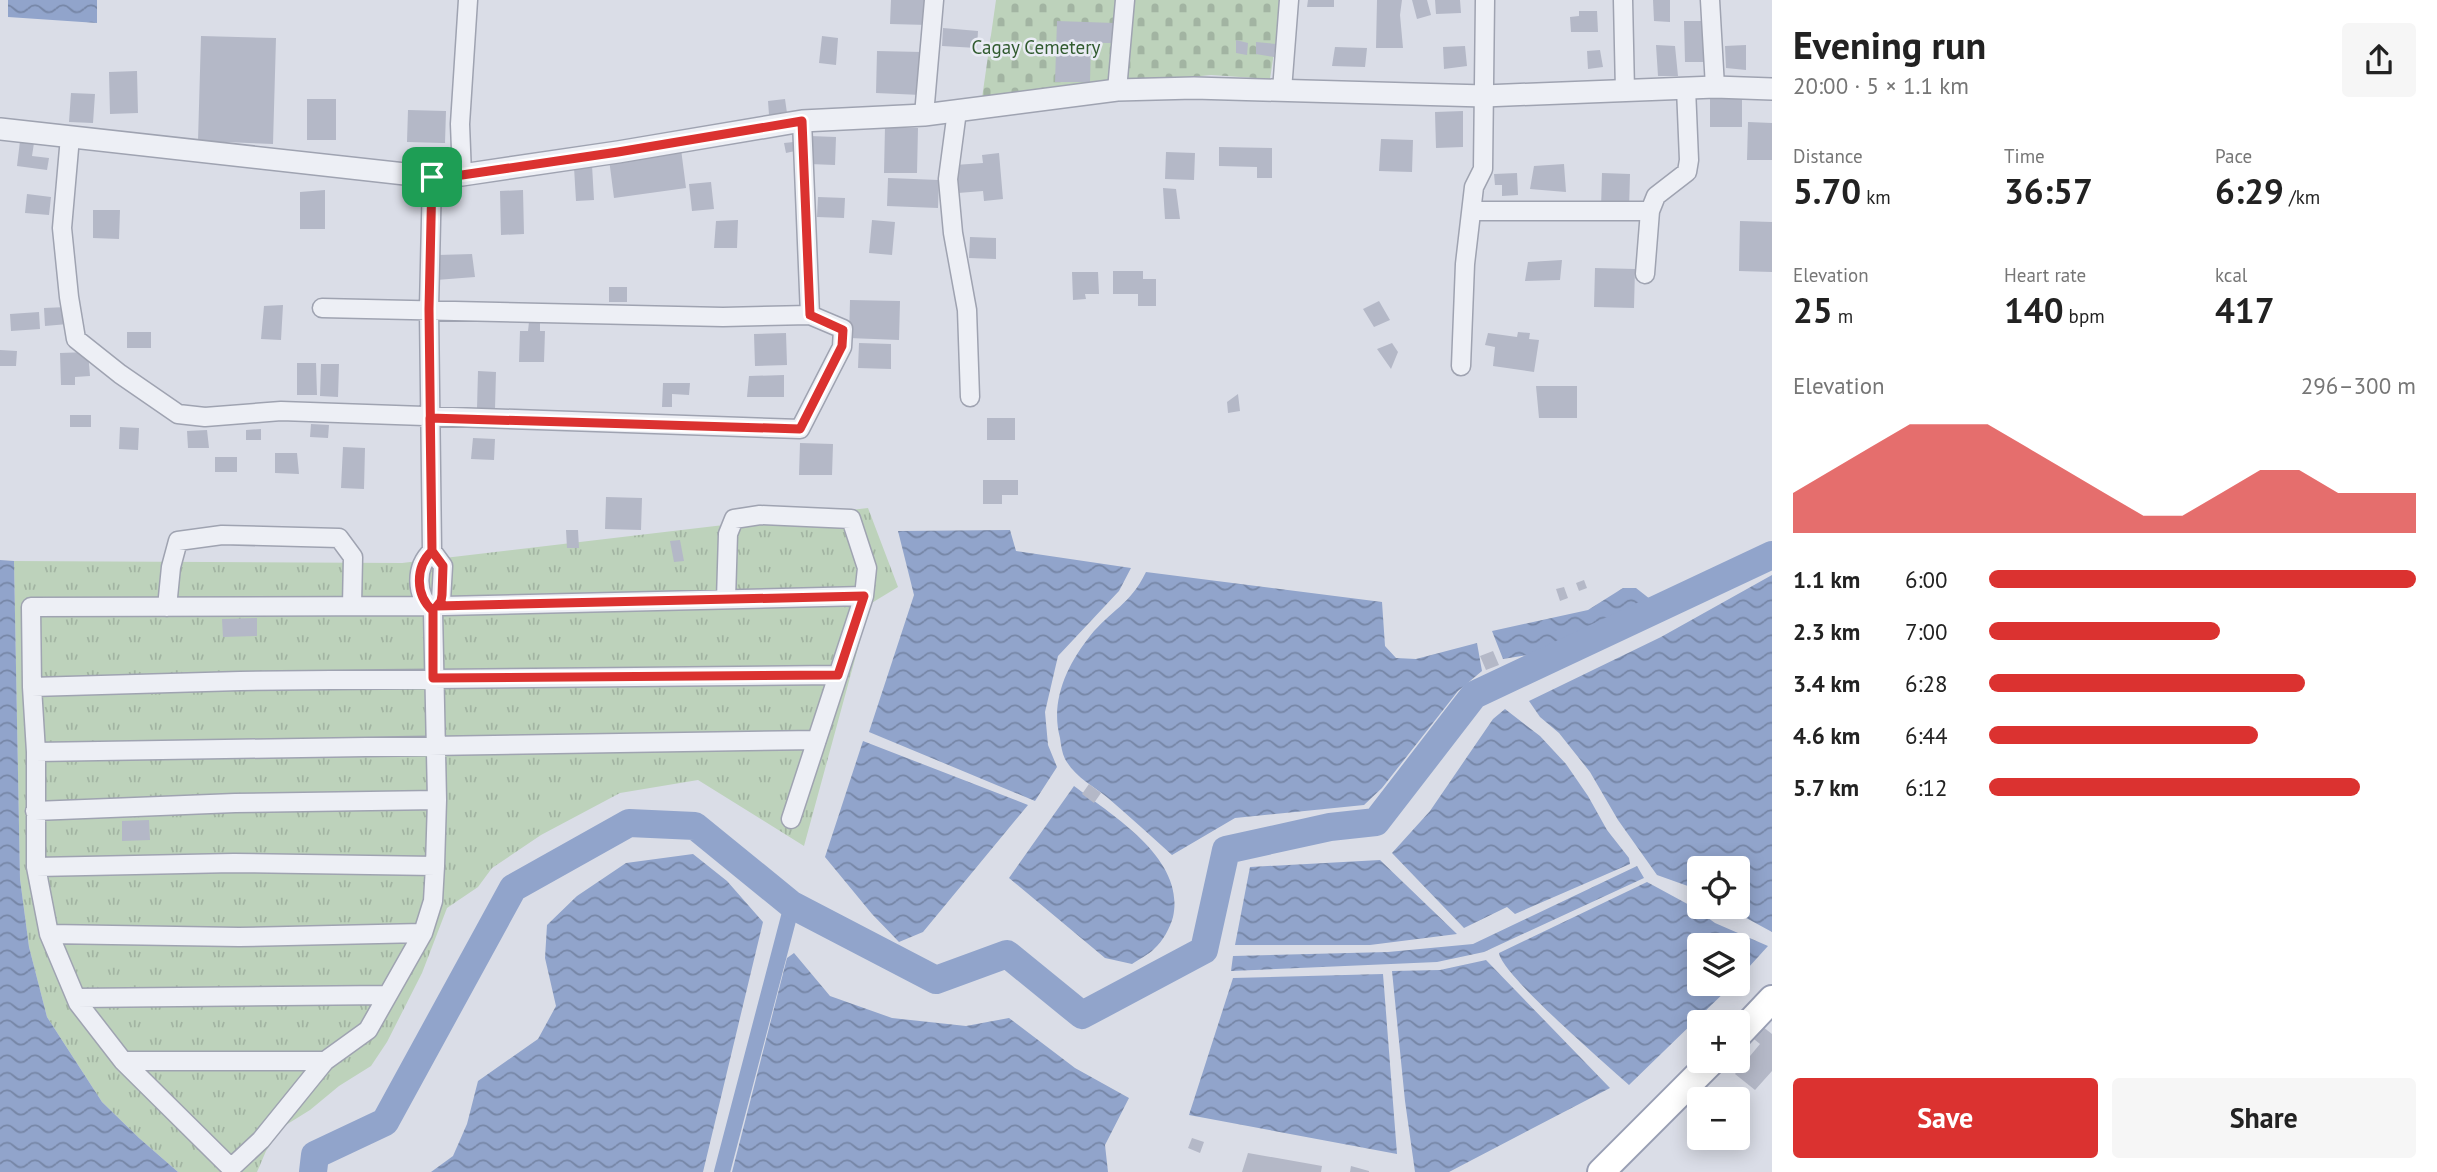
<!DOCTYPE html>
<meta charset="utf-8">
<style>
body{margin:0;font-family:"PT Sans",sans-serif;background:#f6f6f6;color:#222;height:100vh;display:flex;flex-direction:column;font-size:26px;white-space:nowrap}
*{box-sizing:border-box;margin:0}
p{font-size:23px;color:#767676}
.icon{flex:none;width:38px;height:38px;fill:none;stroke:currentColor;stroke-width:2;stroke-linecap:round;stroke-linejoin:round}
.map{position:relative;flex:1;overflow:hidden}
.panel{display:flex;flex-direction:column;background:#fff;width:665px}
.panel>*{flex:none}
.controls{position:absolute;left:1687px;top:856px;display:grid;gap:14px}
.controls a{display:grid;place-items:center;width:63px;height:63px;border-radius:7px;background:#fff;box-shadow:0 4px 18px #0003;font-size:35px}
.pin{position:absolute;display:grid;place-items:center;width:60px;height:60px;color:#fff;margin:-30px;border-radius:14px;box-shadow:0 4px 10px #0006}
.round{display:grid;place-items:center;flex:none;width:74px;height:74px;border-radius:7px;background:#f6f6f6}
.headline{display:flex;align-items:center;justify-content:space-between;height:119px;padding:0 21px}
h1{font-size:38px;font-weight:700;line-height:52px}
.metrics{display:grid;grid-template-columns:repeat(3,1fr);gap:10px;height:119px;padding:7px 21px}
.metrics div{display:grid;align-content:center}
.metrics b{font-size:35px;font-weight:700}
.metrics small{font-size:19px;font-weight:400}
.metrics p{font-size:19px}
.chart{height:196px;padding:14px 21px}
.chart p{display:flex;justify-content:space-between}
.chart svg{width:100%;height:126px;margin-top:7px;fill:#db3230;opacity:.7}
.cta{display:flex;gap:14px;margin-top:auto;padding:14px 21px}
.cta a{flex:1;height:80px;border-radius:7px;background:#db3230;color:#fff;font-size:28px;font-weight:700;line-height:80px;text-align:center}
.cta a+a{background:#f6f6f6;color:#222}
ul{padding:0 21px;list-style:none;font-size:23px}
li{display:grid;grid-template-columns:112px 84px 1fr;align-items:center;height:52px}
li i{height:18px;border-radius:9px;background:#db3230}
main{display:flex;flex:1;min-height:0}
.map>svg:first-child{display:block}
.grass{fill:url(#grass-tufts)}
.cemetery{fill:url(#cemetery-stones)}
.water{fill:url(#water-waves)}
.lines{fill:none;stroke-linecap:round;stroke-linejoin:round}
.canal{stroke:#91a4cb;stroke-width:16}
.river{stroke:#91a4cb;stroke-width:28}
.building{fill:#b4b8c7}
.minor-casing{stroke:#9fa3b1;stroke-width:21}
.tertiary-casing{stroke:#9fa3b1;stroke-width:24}
.primary-casing{stroke:#999fb4;stroke-width:30}
.minor{stroke:#edeff5;stroke-width:18}
.tertiary{stroke:#edeff5;stroke-width:21}
.primary{stroke:#fff;stroke-width:26}
.route-casing{stroke:#fff;stroke-width:14}
.route{stroke:#db3230;stroke-width:9}
.labels{text-anchor:middle;stroke-width:5;stroke-linejoin:round;paint-order:stroke}
.park-label{font-size:19px;fill:#315b2f;stroke:#eaecf5}
</style>
<main>
<div class="map">
<svg width="1772" height="1172" viewBox="0 0 1772 1172">
<defs>
<pattern id="grass-tufts" width="24" height="20" patternUnits="userSpaceOnUse" patternTransform="scale(1.75)"><rect width="24" height="20" fill="#bdd2bb"/><path d="M3 7l-1-3M5 7V3M7 7l1-3M15 17l-1-3M17 17v-4M19 17l1-3" fill="none" stroke="#a2b4a2"/></pattern>
<pattern id="cemetery-stones" width="16" height="16" patternUnits="userSpaceOnUse" patternTransform="scale(1.75)"><rect width="16" height="16" fill="#bdd2bb"/><path d="M2 7V4a2 2 0 0 1 4 0v3zM10 15v-3a2 2 0 0 1 4 0v3z" fill="#a2b4a2"/></pattern>
<pattern id="water-waves" width="16" height="10" patternUnits="userSpaceOnUse" patternTransform="scale(1.75)"><rect width="16" height="10" fill="#91a4cb"/><path d="M0 5q4-4 8 0t8 0" fill="none" stroke="#7686a6"/></pattern>
</defs>
<rect width="100%" height="100%" fill="#dadde7"/>
<path class="grass" d="M 868,508 L 898,587 L 870,604 L 804,846 L 698,780 L 620,793 L 541,835 L 492,868 L 478,887 L 447,908 L 422,973 L 387,1042 L 371,1066 L 339,1086 L 310,1110 L 281,1128 L 266,1151 L 257,1172 L 178,1172 L 139,1138 L 102,1102 L 47,1017 L 29,947 L 20,879 L 14,561 L 402,563 Z"/>
<path class="cemetery" d="M 996,0 L 1282,0 L 1270,79 L 1211,75 L 982,98 Z"/>
<path class="water" d="M 8,0 L 97,0 L 97,23 L 8,17 Z
M 1010,530 L 1016,551 L 1131,568 L 1119,591 L 1058,656 L 1045,712 L 1048,745 L 1057,767 L 1035,801 L 869,732 L 914,595 L 898,531 Z
M 0,560 L 14,561 L 20,879 L 29,947 L 47,1017 L 102,1102 L 139,1138 L 178,1172 L 0,1172 Z
M 1146,572 L 1382,602 L 1385,646 L 1396,658 L 1416,659 L 1477,643 L 1482,671 L 1458,691 L 1382,788 L 1364,805 L 1235,818 L 1172,855 C 1151,836 1130,817 1108,798 C 1093,786 1075,777 1065,759 C 1062,753 1061,745 1060,738 C 1050,701 1067,665 1090,636 C 1111,610 1130,605 1146,572 Z
M 1772,575 L 1772,932 L 1726,907 L 1738,906 L 1738,868 L 1699,868 L 1699,890 L 1657,875 L 1618,820 L 1590,772 L 1559,733 L 1540,717 L 1529,701 L 1661,637 Z
M 1623,588 L 1636,588 L 1650,599 L 1618,616 L 1541,653 L 1503,659 L 1492,631 L 1588,610 Z
M 1505,709 L 1540,736 L 1566,764 L 1588,796 L 1607,830 L 1629,858 L 1630,864 L 1515,914 L 1507,907 L 1464,928 L 1392,853 L 1430,811 L 1493,719 Z
M 863,741 L 1028,805 L 923,932 L 899,942 L 872,914 L 825,857 Z
M 1074,786 C 1113,816 1186,859 1173,917 C 1170,928 1163,941 1154,949 C 1148,955 1139,959 1132,964 L 1105,958 L 1009,878 Z
M 693,854 L 727,881 L 763,922 L 703,1172 L 431,1172 L 453,1156 L 467,1124 L 478,1081 L 538,1039 L 556,1006 L 545,958 L 547,925 L 577,896 L 626,863 Z
M 1380,860 L 1457,934 L 1370,945 L 1235,945 L 1250,867 Z
M 1637,866 L 1644,878 L 1484,952 L 1437,962 L 1231,971 L 1233,956 L 1388,952 L 1473,944 Z
M 1647,882 L 1693,907 L 1715,923 L 1768,946 L 1738,979 L 1738,945 L 1699,945 L 1699,984 L 1733,984 L 1629,1085 C 1607,1065 1502,975 1499,953 Z
M 794,953 L 830,996 L 892,1018 L 966,1026 L 1009,1018 L 1075,1068 L 1129,1098 L 1105,1145 L 1108,1172 L 732,1172 L 787,958 Z
M 1486,960 L 1610,1088 L 1449,1172 L 1415,1172 L 1405,1101 L 1392,971 L 1440,970 Z
M 1383,974 L 1397,1154 L 1189,1115 L 1233,978 Z"/>
<g class="lines">
<path class="canal" d="M 722,1172 L 792,905"/>
<path class="river" d="M 313,1172 L 315,1155 L 385,1122 L 513,888 L 629,823 L 695,826 L 792,905 L 936,980 L 1007,954 L 1082,1015 L 1204,950 L 1226,850 L 1330,827 L 1376,822 L 1474,695 L 1772,555"/>
</g>
<path class="building" d="M 891,0 L 929,0 L 928,25 L 890,24 Z
M 1308,0 L 1334,0 L 1334,7 L 1307,7 Z
M 1377,0 L 1402,0 L 1400,15 L 1403,48 L 1376,48 Z
M 1412,0 L 1427,0 L 1431,15 L 1417,19 Z
M 1435,0 L 1460,0 L 1461,13 L 1436,14 Z
M 1653,0 L 1670,0 L 1670,22 L 1654,21 Z
M 1579,11 L 1597,11 L 1598,32 L 1571,32 L 1570,17 L 1579,16 Z
M 1057,21 L 1114,23 L 1114,43 L 1091,43 L 1090,82 L 1055,82 Z
M 1684,21 L 1706,21 L 1707,62 L 1685,62 Z
M 943,28 L 978,31 L 977,48 L 942,46 Z
M 201,36 L 276,38 L 273,144 L 198,141 Z
M 822,36 L 838,38 L 836,65 L 819,63 Z
M 1236,40 L 1248,43 L 1247,55 L 1236,53 Z
M 1256,42 L 1276,44 L 1274,57 L 1256,54 Z
M 1656,45 L 1675,46 L 1678,76 L 1658,76 Z
M 1746,45 L 1746,70 L 1726,68 L 1725,46 Z
M 1465,46 L 1467,66 L 1444,69 L 1443,47 Z
M 1335,47 L 1367,48 L 1365,67 L 1332,66 Z
M 1600,50 L 1603,67 L 1588,69 L 1587,51 Z
M 877,51 L 922,52 L 921,95 L 876,93 Z
M 137,71 L 138,113 L 110,114 L 109,72 Z
M 71,93 L 95,94 L 93,123 L 69,122 Z
M 307,99 L 336,99 L 336,140 L 307,140 Z
M 785,99 L 787,113 L 769,115 L 768,101 Z
M 1710,99 L 1742,99 L 1742,127 L 1710,127 Z
M 408,110 L 446,111 L 445,143 L 407,142 Z
M 1463,111 L 1463,147 L 1436,148 L 1435,112 Z
M 1748,122 L 1772,123 L 1772,160 L 1747,160 Z
M 885,127 L 918,128 L 917,173 L 884,173 Z
M 810,136 L 836,137 L 835,165 L 809,164 Z
M 1381,139 L 1413,140 L 1412,172 L 1379,171 Z
M 20,141 L 34,143 L 32,156 L 49,158 L 47,170 L 17,166 Z
M 794,142 L 795,151 L 786,153 L 784,143 Z
M 1219,147 L 1272,148 L 1272,178 L 1257,178 L 1257,167 L 1219,166 Z
M 681,149 L 686,188 L 614,198 L 609,159 Z
M 1166,152 L 1195,153 L 1194,180 L 1165,179 Z
M 999,153 L 1003,199 L 984,201 L 983,191 L 958,193 L 955,165 L 983,163 L 982,155 Z
M 1564,164 L 1566,192 L 1530,189 L 1534,166 Z
M 592,165 L 594,200 L 576,201 L 574,167 Z
M 1517,173 L 1518,195 L 1502,196 L 1502,185 L 1495,185 L 1494,174 Z
M 1602,173 L 1630,174 L 1629,210 L 1601,209 Z
M 888,178 L 939,180 L 938,208 L 887,206 Z
M 711,182 L 714,209 L 692,211 L 689,184 Z
M 1163,188 L 1176,189 L 1180,219 L 1165,219 Z
M 325,190 L 325,229 L 300,229 L 300,192 Z
M 523,190 L 524,234 L 501,235 L 500,191 Z
M 27,194 L 51,197 L 49,215 L 25,213 Z
M 818,197 L 845,198 L 844,218 L 817,217 Z
M 93,210 L 120,210 L 119,239 L 93,238 Z
M 738,220 L 737,248 L 714,248 L 716,221 Z
M 872,220 L 895,222 L 892,255 L 869,253 Z
M 1740,221 L 1772,222 L 1772,272 L 1739,271 Z
M 970,237 L 996,238 L 996,259 L 969,258 Z
M 472,254 L 475,277 L 436,280 L 438,255 Z
M 1562,260 L 1560,280 L 1525,281 L 1528,262 Z
M 1595,268 L 1635,269 L 1634,308 L 1594,307 Z
M 1113,271 L 1143,271 L 1143,279 L 1156,279 L 1156,306 L 1138,306 L 1138,294 L 1113,294 Z
M 1072,272 L 1098,272 L 1099,294 L 1085,294 L 1086,299 L 1073,300 Z
M 609,287 L 627,287 L 627,302 L 609,302 Z
M 850,300 L 900,301 L 899,340 L 849,338 Z
M 1379,301 L 1390,320 L 1374,327 L 1363,309 Z
M 283,305 L 281,340 L 261,339 L 264,306 Z
M 67,307 L 68,324 L 45,326 L 44,308 Z
M 39,312 L 40,329 L 11,331 L 10,314 Z
M 529,322 L 540,322 L 540,331 L 545,331 L 544,362 L 519,362 L 520,331 L 528,331 Z
M 127,332 L 151,332 L 151,348 L 127,348 Z
M 1518,332 L 1530,333 L 1529,339 L 1539,340 L 1534,372 L 1493,366 L 1495,347 L 1485,345 L 1488,333 L 1517,337 Z
M 786,333 L 787,365 L 755,366 L 754,334 Z
M 859,343 L 891,344 L 891,369 L 858,368 Z
M 1392,343 L 1398,352 L 1391,369 L 1377,349 Z
M 0,350 L 17,351 L 16,366 L 0,366 Z
M 88,352 L 90,376 L 75,377 L 75,385 L 61,385 L 60,353 Z
M 297,363 L 316,363 L 317,395 L 297,395 Z
M 321,364 L 339,364 L 338,397 L 320,396 Z
M 478,371 L 496,372 L 495,409 L 477,409 Z
M 784,375 L 784,397 L 747,397 L 749,376 Z
M 663,383 L 690,383 L 689,395 L 672,394 L 672,407 L 662,407 Z
M 1536,386 L 1577,386 L 1577,418 L 1539,418 Z
M 1238,394 L 1240,411 L 1228,413 L 1227,402 Z
M 70,415 L 91,415 L 91,427 L 70,427 Z
M 987,418 L 1015,418 L 1015,440 L 987,440 Z
M 311,424 L 329,425 L 328,438 L 310,437 Z
M 120,427 L 139,428 L 138,450 L 119,449 Z
M 261,429 L 261,440 L 246,440 L 246,430 Z
M 207,430 L 209,448 L 188,448 L 187,431 Z
M 473,438 L 495,439 L 494,460 L 471,459 Z
M 800,443 L 833,444 L 832,475 L 799,475 Z
M 343,447 L 365,448 L 364,489 L 341,488 Z
M 275,453 L 297,453 L 299,474 L 275,473 Z
M 215,457 L 237,457 L 237,472 L 215,472 Z
M 983,480 L 1018,480 L 1018,495 L 1002,495 L 1002,504 L 983,504 Z
M 606,497 L 642,498 L 641,530 L 605,529 Z
M 566,530 L 578,530 L 579,548 L 567,548 Z
M 680,540 L 684,561 L 674,562 L 670,541 Z
M 1584,580 L 1587,588 L 1579,591 L 1576,583 Z
M 1564,587 L 1568,598 L 1560,601 L 1556,589 Z
M 257,618 L 257,636 L 223,637 L 222,619 Z
M 1493,651 L 1499,665 L 1486,670 L 1480,656 Z
M 1089,784 L 1101,793 L 1094,803 L 1082,794 Z
M 149,820 L 150,840 L 122,841 L 122,821 Z
M 1758,1023 L 1772,1034 L 1772,1071 L 1755,1090 L 1735,1074 L 1760,1044 L 1749,1035 Z
M 1192,1138 L 1204,1142 L 1200,1153 L 1188,1148 Z
M 1248,1153 L 1322,1166 L 1321,1172 L 1242,1172 Z
M 1351,1166 L 1369,1171 L 1369,1172 L 1350,1172 Z"/>
<g class="lines">
<defs>
<path id="minor" d="M 1623,0 L 1625,91
M 1710,0 L 1715,87
M 1117,90 L 1125,0
M 1282,90 L 1289,0
M 957,111 L 948,179 L 953,233 L 967,310 L 970,397
M 924,115 L 934,0
M 802,121 L 810,315
M 70,137 L 62,228 L 69,297 L 76,339 L 120,374 L 178,414 L 205,417 L 281,411 L 800,429 L 842,347 L 843,329 L 810,315 L 723,317 L 322,308
M 462,175 L 460,124 L 468,0
M 432,177 L 429,309 L 432,551 L 443,566 L 441,601 L 433,611 L 437,800 L 435,866 L 433,901 L 423,933 L 368,1030 L 325,1061 L 261,1140 L 231,1168 L 123,1061 L 78,1003 L 49,934 L 36,867 L 36,752 L 32,687 L 31,607 L 426,606 L 444,606 L 864,596
M 1472,211 L 1650,211
M 1645,274 L 1650,211 L 1656,196 L 1687,172 L 1689,160 L 1686,88
M 1461,366 L 1465,264 L 1474,187 L 1483,169 L 1485,0
M 432,551 C 415,567 415,595 433,611
M 726,599 L 728,534 L 734,519 L 760,515 L 851,519 L 867,568 L 864,596 L 791,819
M 167,607 L 171,567 L 178,541 L 222,535 L 339,538 L 353,557 L 352,606
M 32,687 L 240,681 L 838,675
M 36,752 L 817,740
M 35,811 L 235,803 L 437,800
M 36,867 L 234,863 L 435,866
M 49,934 L 239,937 L 423,933
M 76,998 L 388,995
M 123,1061 L 325,1061"/>
<path id="tertiary" d="M 0,129 L 432,177 L 462,175 L 618,152 L 802,121 L 924,115 L 1117,90 L 1194,88 L 1484,96 L 1715,87 L 1772,89"/>
<path id="primary" d="M 1738,1035 L 1772,999
M 1601,1172 L 1713,1060"/>
</defs>
<use href="#minor" class="minor-casing"/>
<use href="#tertiary" class="tertiary-casing"/>
<use href="#primary" class="primary-casing"/>
<use href="#minor" class="minor"/>
<use href="#tertiary" class="tertiary"/>
<use href="#primary" class="primary"/>
</g>
<g class="lines">
<defs>
<path id="route" d="M 432,177 L 429,309 L 432,551 L 443,566 L 442,595 L 441,601 L 437,606 L 864,596 L 838,675 L 433,678 L 433,611 C 415,595 415,567 432,551 L 430,418 L 800,429 L 842,346 L 843,330 L 810,315 L 802,121 L 618,152 L 462,175 L 432,177"/>
</defs>
<use href="#route" class="route-casing"/>
<use href="#route" class="route"/>
</g>
<g class="labels">
<g class="park-label">
<text x="1036" y="54">Cagay Cemetery</text>
</g>
</g>
</svg>
<div class="controls">
<a><svg class="icon" aria-label="locate" viewBox="0 0 24 24"><circle cx="12" cy="12" r="6"/><path d="M12 2v4M12 18v4M2 12h4M18 12h4"/></svg></a>
<a><svg class="icon" aria-label="layers" viewBox="0 0 24 24"><path d="M12 4l9 5-9 5-9-5zM3 14l9 5 9-5"/></svg></a>
<a>+</a>
<a>−</a>
</div>
<div class="pin" style="left:432px;top:177px;background:#1e9e55"><svg class="icon" aria-label="arrive" viewBox="0 0 24 24"><path d="M6 21V4h12l-3 4 3 4H6"/></svg></div>
</div>
<section class="panel">
<div class="headline"><div><h1>Evening run</h1><p>20:00 · 5 × 1.1 km</p></div><a class="round"><svg class="icon" aria-label="share" viewBox="0 0 24 24"><path d="M12 15V3M7 8l5-5 5 5M5 13v7h14v-7"/></svg></a></div>
<div class="metrics">
<div><p>Distance</p><b>5.70<small> km</small></b></div>
<div><p>Time</p><b>36:57</b></div>
<div><p>Pace</p><b>6:29<small> /km</small></b></div>
</div>
<div class="metrics">
<div><p>Elevation</p><b>25<small> m</small></b></div>
<div><p>Heart rate</p><b>140<small> bpm</small></b></div>
<div><p>kcal</p><b>417</b></div>
</div>
<div class="chart"><p><span>Elevation</span>296–300 m</p>
<svg viewBox="0 0 160 44" preserveAspectRatio="none"><path d="M0 44V30L10 22L20 14L30 6L40 6L50 6L60 14L70 22L80 30L90 38L100 38L110 30L120 22L130 22L140 30L150 30L160 30V44z"/></svg>
</div>
<ul>
<li><b>1.1 km</b>6:00<i style="width:100%"></i></li>
<li><b>2.3 km</b>7:00<i style="width:54%"></i></li>
<li><b>3.4 km</b>6:28<i style="width:74%"></i></li>
<li><b>4.6 km</b>6:44<i style="width:63%"></i></li>
<li><b>5.7 km</b>6:12<i style="width:87%"></i></li>
</ul>
<div class="cta"><a>Save</a><a>Share</a></div>
</section>
</main>
